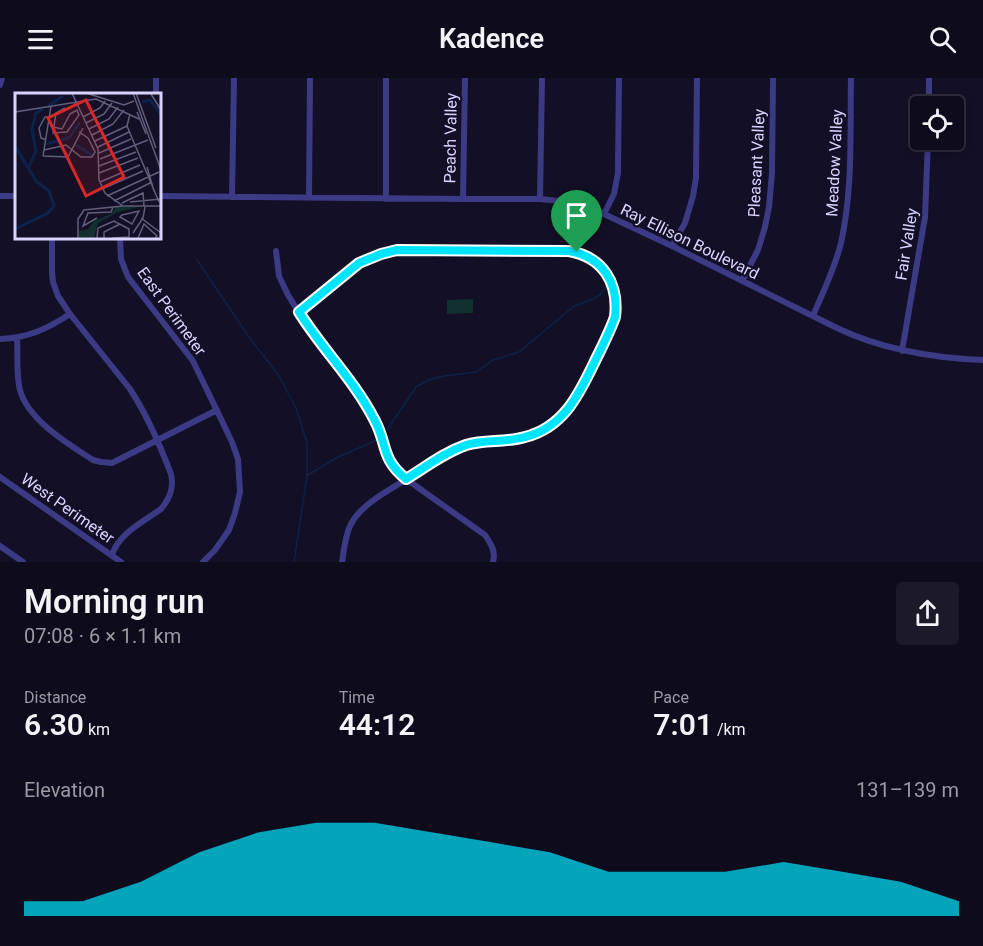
<!DOCTYPE html>
<meta charset="utf-8">
<style>
body{margin:0;font-family:Roboto,sans-serif;background:#1c1929;color:#f1f3f6;height:100vh;display:flex;flex-direction:column;font-size:22px;white-space:nowrap}
*{box-sizing:border-box;margin:0}
p{font-size:20px;color:#9b9ba3}
.icon{flex:none;width:33px;height:33px;fill:none;stroke:currentColor;stroke-width:2;stroke-linecap:round;stroke-linejoin:round}
.map{position:relative;height:484px;overflow:hidden}
.panel{display:flex;flex-direction:column;background:#0e0b1c;flex:1}
.panel>*{flex:none}
.controls{position:absolute;left:910px;top:18px;display:grid;gap:12px}
.controls a{display:grid;place-items:center;width:54px;height:54px;border-radius:6px;background:#0e0b1c;box-shadow:0 3px 9px #0003,0 0 0 2px #2e2b3b;font-size:30px}
.pin{position:absolute;display:grid;place-items:center;width:51px;height:51px;color:#fff;margin:-62px -26px;border-radius:50% 50% 50% 0;rotate:-45deg;box-shadow:0 0 6px #0007}
.pin .icon{rotate:45deg}
.round{display:grid;place-items:center;flex:none;width:63px;height:63px;border-radius:6px;background:#1c1929}
.headline{display:flex;align-items:center;justify-content:space-between;height:102px;padding:0 24px}
h1{font-size:33px;font-weight:600;line-height:45px}
.metrics{display:grid;grid-template-columns:repeat(3,1fr);gap:9px;height:102px;padding:6px 24px}
.metrics div{display:grid;align-content:center}
.metrics b{font-size:30px;font-weight:600}
.metrics small{font-size:16px;font-weight:400}
.metrics p{font-size:16px}
.chart{height:168px;padding:12px 24px}
.chart p{display:flex;justify-content:space-between}
.chart svg{width:100%;height:108px;margin-top:6px;fill:#00e5ff;opacity:.7}
header{display:flex;justify-content:space-between;align-items:center;height:78px;padding:0 24px;background:#0e0b1c;font-size:27px;font-weight:600}
.map>svg:first-child{display:block}
.green{fill:#12302f}
.lines{fill:none;stroke-linecap:round;stroke-linejoin:round}
.stream{stroke:#0c2248;stroke-width:1.5}
.minor{stroke:#3d3a85;stroke-width:6}
.route-casing{stroke:#fff;stroke-width:12}
.route{stroke:#00e5ff;stroke-width:8}
.labels{text-anchor:middle;stroke-width:4.5;stroke-linejoin:round;paint-order:stroke}
.street-label{font-size:16px;fill:#d9d4ff;stroke:#130f26}
.inset-river{fill:none;stroke:#0c2248;stroke-width:3}
.inset-road{fill:none;stroke:#625e7d;stroke-width:1.5}
.view{fill:#d62828;fill-opacity:0.15;stroke:#d62828;stroke-width:3}
.inset-edge{fill:none;stroke:#d9d4ff;stroke-width:3}
</style>
<header><svg class="icon" aria-label="menu" viewBox="0 0 24 24"><path d="M4 6h16M4 12h16M4 18h16"/></svg>Kadence<svg class="icon" aria-label="search" viewBox="0 0 24 24"><circle cx="10" cy="10" r="6"/><path d="M15 15l6 6"/></svg></header>
<div class="map">
<svg width="983" height="484" viewBox="0 0 983 484">
<rect width="100%" height="100%" fill="#130f26"/>
<path class="green" d="M 473,221 L 473,235 L 447,236 L 447,222 Z"/>
<g class="lines">
<path class="stream" d="M 197,182 L 251,262 L 278,296 L 296,330 L 307,365 L 307,398 L 294,484
M 387,352 L 416,309 L 428,302 L 444,298 L 476,294 L 493,282 L 519,274 L 574,228 L 593,221 L 601,216 L 606,209
M 308,397 L 336,380 L 377,362"/>
<path class="minor" d="M 0,7 L 2,0
M 156,16 L 156,0
M 929,28 L 929,0
M 0,118 L 16,118
M 159,118 L 463,121 L 540,121 L 577,125 L 604,136 L 672,168 L 837,250 C 883,272 933,280 983,282
M 232,119 L 234,0
M 309,120 L 310,0
M 386,121 L 386,0
M 463,121 L 465,0
M 540,121 L 542,0
M 604,136 L 614,116 L 618,95 L 619,0
M 52,159 L 52,194 L 53,204 L 58,218 L 70,236 L 130,311 C 147,337 160,367 171,396 C 174,410 170,420 161,431 C 144,443 118,456 112,477
M 120,159 L 121,181 L 128,199 L 193,283 L 232,364 L 238,381 L 240,414 L 235,435 L 229,452 L 215,472 L 203,484
M 672,168 L 685,145 L 693,118 L 696,100 L 697,0
M 276,173 L 279,198 L 288,217 L 311,254 L 363,321 L 374,341 L 381,356 L 385,373 L 389,383 L 399,395 L 406,401 L 485,457 C 491,466 496,473 493,484
M 742,203 L 758,172 L 765,149 L 769,129 L 772,95 L 773,0
M 299,234 L 359,185 L 381,176 L 397,172 L 569,173 C 586,176 598,183 607,197 C 625,223 612,247 600,271 C 594,285 587,300 580,314 C 564,341 538,359 507,363 C 494,365 482,363 470,366 C 450,371 434,383 418,394 C 396,409 361,424 350,448 C 345,459 344,472 342,484
M 813,238 C 823,214 835,190 841,165 C 853,111 850,55 851,0
M 17,260 C 18,276 16,297 20,312 C 28,342 68,366 93,382 L 101,384 L 112,385 L 217,332
M 0,261 C 28,260 47,251 70,236
M 902,273 L 925,139 L 928,62
M 0,399 L 121,484
M 0,468 L 23,484"/>
</g>
<g class="lines">
<defs>
<path id="route" d="M 397,172 L 569,173 C 603,179 619,205 615,239 C 610,253 603,267 596,281 C 580,314 565,349 525,359 C 505,365 485,361 466,367 C 443,375 426,389 406,401 C 380,380 388,366 374,341 C 354,302 322,271 299,234 L 359,185 L 381,176 Z"/>
</defs>
<use href="#route" class="route-casing"/>
<use href="#route" class="route"/>
</g>
<g class="labels">
<g class="street-label">
<text transform="translate(450 60) rotate(-89)" y="6">Peach Valley</text>
<text transform="translate(756 85) rotate(-87)" y="6">Pleasant Valley</text>
<text transform="translate(834 85) rotate(-87)" y="6">Meadow Valley</text>
<text transform="translate(690 163) rotate(26)" y="6">Ray Ellison Boulevard</text>
<text transform="translate(906 166) rotate(-81)" y="6">Fair Valley</text>
<text transform="translate(172 233) rotate(54)" y="6">East Perimeter</text>
<text transform="translate(68 430) rotate(35)" y="6">West Perimeter</text>
</g>
</g>
<g transform="translate(15 15)">
<rect width="146" height="146" fill="#130f26"/>
<path d="M 101,114 L 123,114 L 103,119 L 83,130 L 79,145 L 64,145 L 64,138 L 73,136 L 79,128 L 96,121 Z" fill="#12302f"/>
<path class="inset-river" d="M 127,9 L 135,7 L 146,21M 33,13 L 48,3M 31,51 L 54,45 L 65,29M 59,51 L 77,62M 0,53 L 21,88 L 34,98 L 39,113 L 33,120 L 0,136M 13,76 L 21,58 L 17,37 L 21,20 L 28,16"/>
<path class="inset-road" d="M 57,0 L 83,56 L 84,87 L 90,100 L 108,113 L 146,113M 71,0 L 109,12 L 119,8M 118,0 L 146,77M 121,0 L 141,55M 136,1 L 146,17M 50,15 L 41,20 L 38,40 L 52,39 L 64,22 L 62,17 L 55,21M 0,19 L 81,6 L 124,26M 122,19 L 131,41M 115,21 L 112,33 L 144,109M 68,24 L 85,15 L 90,8M 71,30 L 89,21 L 97,10M 38,34 L 47,36 L 55,21M 74,36 L 94,26 L 103,14M 77,42 L 98,31 L 109,17M 31,47 L 26,45 L 24,35 L 30,24 L 35,24M 80,48 L 112,33M 83,54 L 114,39M 29,57 L 51,52 L 66,64 L 77,64 L 80,59 L 73,45 L 64,39M 84,60 L 116,46M 28,63 L 53,64 L 68,35M 28,63 L 36,13M 85,66 L 133,47M 84,73 L 121,59M 132,74 L 139,98M 84,80 L 123,65M 85,89 L 125,72M 87,96 L 128,78M 92,103 L 144,79M 99,108 L 137,89M 115,109 L 146,106M 107,110 L 128,100 L 129,113M 124,118 L 117,131 L 105,124 L 107,122 ZM 82,125 L 68,133 L 73,120 L 96,119 L 98,114M 126,125 L 146,140M 118,140 L 128,125 L 130,114M 63,145 L 63,126 L 69,117 L 108,113M 82,145 L 83,135 L 99,128 L 114,136 L 114,144 L 97,145M 89,145 L 89,139 L 105,131M 123,145 L 129,131 L 142,143 L 140,145"/>
<path class="view" d="M 71,7 L 109,84 L 71,103 L 33,25 Z"/>
<rect width="146" height="146" class="inset-edge"/>
</g>
</svg>
<div class="controls">
<a><svg class="icon" aria-label="locate" viewBox="0 0 24 24"><circle cx="12" cy="12" r="6"/><path d="M12 2v4M12 18v4M2 12h4M18 12h4"/></svg></a>
</div>
<div class="pin" style="left:577px;top:174px;background:#1e9e55"><svg class="icon" aria-label="arrive" viewBox="0 0 24 24"><path d="M6 21V4h12l-3 4 3 4H6"/></svg></div>
</div>
<section class="panel">
<div class="headline"><div><h1>Morning run</h1><p>07:08 · 6 × 1.1 km</p></div><a class="round"><svg class="icon" aria-label="share" viewBox="0 0 24 24"><path d="M12 15V3M7 8l5-5 5 5M5 13v7h14v-7"/></svg></a></div>
<div class="metrics">
<div><p>Distance</p><b>6.30<small> km</small></b></div>
<div><p>Time</p><b>44:12</b></div>
<div><p>Pace</p><b>7:01<small> /km</small></b></div>
</div>
<div class="chart"><p><span>Elevation</span>131–139 m</p>
<svg viewBox="0 0 160 44" preserveAspectRatio="none"><path d="M0 44V38L10 38L20 30L30 18L40 10L50 6L60 6L70 10L80 14L90 18L100 26L110 26L120 26L130 22L140 26L150 30L160 38V44z"/></svg>
</div>
</section>
